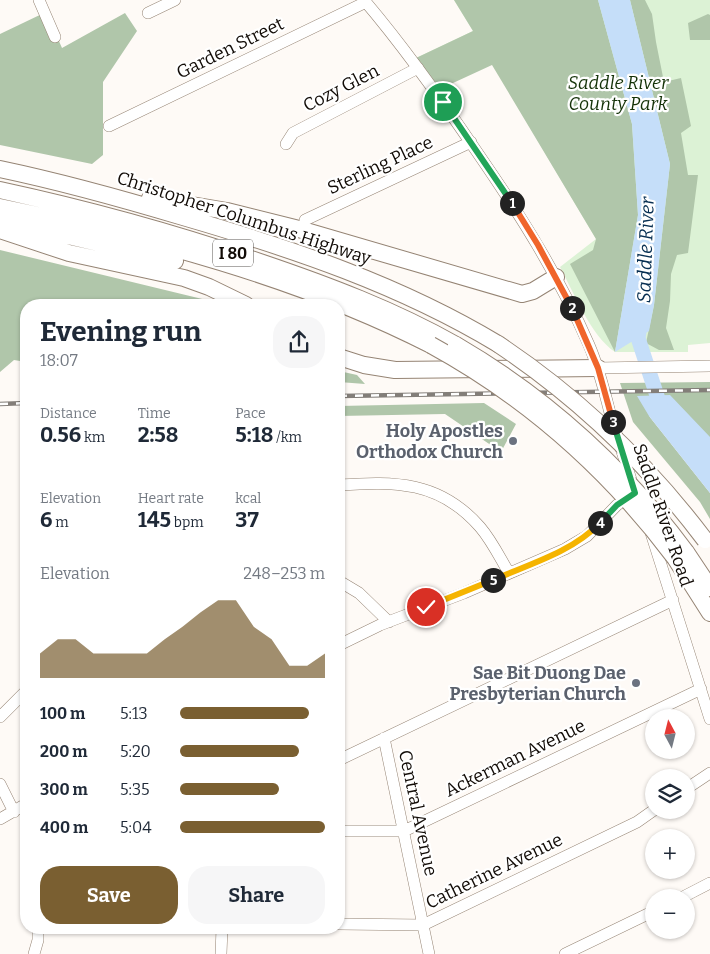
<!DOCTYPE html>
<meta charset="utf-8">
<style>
body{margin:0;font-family:Bitter,serif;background:#f6f6f7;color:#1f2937;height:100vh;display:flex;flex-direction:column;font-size:19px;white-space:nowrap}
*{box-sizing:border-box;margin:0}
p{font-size:16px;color:#747a83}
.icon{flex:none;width:28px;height:28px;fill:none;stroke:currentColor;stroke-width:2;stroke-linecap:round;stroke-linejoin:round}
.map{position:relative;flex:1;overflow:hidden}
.details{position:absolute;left:20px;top:299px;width:325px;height:635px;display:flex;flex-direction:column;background:#fff;border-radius:20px;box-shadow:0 1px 4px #0004}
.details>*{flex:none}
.needle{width:32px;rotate:353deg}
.tools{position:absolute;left:645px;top:709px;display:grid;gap:10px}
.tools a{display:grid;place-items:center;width:50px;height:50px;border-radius:50%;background:#fff;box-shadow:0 1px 4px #0004;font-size:25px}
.pin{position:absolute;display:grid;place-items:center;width:42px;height:42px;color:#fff;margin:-21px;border:2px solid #fff;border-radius:50%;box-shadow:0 1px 5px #0007}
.km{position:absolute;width:25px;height:25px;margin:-12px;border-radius:50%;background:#222;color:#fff;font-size:14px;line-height:25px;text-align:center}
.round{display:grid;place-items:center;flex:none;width:52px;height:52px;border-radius:20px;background:#f6f6f7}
.head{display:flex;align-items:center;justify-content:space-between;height:85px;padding:0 20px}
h1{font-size:28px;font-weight:700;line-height:38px}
.stats{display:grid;grid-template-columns:repeat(3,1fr);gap:8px;height:85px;padding:5px 20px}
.stats div{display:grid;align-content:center}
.stats b{font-size:21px;font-weight:700}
.stats small{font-size:14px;font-weight:400}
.stats p{font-size:14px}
.chart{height:140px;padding:10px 20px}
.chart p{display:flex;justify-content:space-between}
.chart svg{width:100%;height:90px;margin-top:5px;fill:#7a5f31;opacity:.7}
.primary-button{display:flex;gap:10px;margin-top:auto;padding:10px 20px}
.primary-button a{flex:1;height:58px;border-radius:20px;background:#7a5f31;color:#fff;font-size:20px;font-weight:700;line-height:58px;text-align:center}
.primary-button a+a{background:#f6f6f7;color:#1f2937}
ul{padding:0 20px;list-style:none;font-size:16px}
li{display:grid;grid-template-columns:80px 60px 1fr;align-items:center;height:38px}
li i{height:12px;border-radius:6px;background:#7a5f31}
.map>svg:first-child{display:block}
.green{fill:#dcf2d5}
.forest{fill:#b0c6aa}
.water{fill:#c5def9}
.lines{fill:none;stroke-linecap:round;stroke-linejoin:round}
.river{stroke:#c5def9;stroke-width:15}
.minor-casing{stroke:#958474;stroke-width:12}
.highway-casing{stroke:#958474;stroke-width:18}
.minor{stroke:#fff;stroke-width:11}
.highway{stroke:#fff;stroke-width:16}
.rail-casing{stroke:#837e79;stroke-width:4.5}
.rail{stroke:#fff;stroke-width:2.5;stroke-dasharray:8;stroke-linecap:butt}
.highway-bridge-casing{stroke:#958474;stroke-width:18;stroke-linecap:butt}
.highway-bridge{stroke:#fff;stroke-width:16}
.split-1-casing{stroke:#fff;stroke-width:10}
.split-2-casing{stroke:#fff;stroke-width:10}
.split-3-casing{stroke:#fff;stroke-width:10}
.split-4-casing{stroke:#fff;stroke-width:10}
.split-5-casing{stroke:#fff;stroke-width:10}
.split-6-casing{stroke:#fff;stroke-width:10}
.split-1{stroke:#22a559;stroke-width:6}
.split-2{stroke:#f0652b;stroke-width:6}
.split-3{stroke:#f0652b;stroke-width:6}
.split-4{stroke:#22a559;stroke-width:6}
.split-5{stroke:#f5b400;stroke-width:6}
.split-6{stroke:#f5b400;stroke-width:6}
.worship-dot{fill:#6b7280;stroke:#fff;stroke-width:2}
.labels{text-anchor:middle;stroke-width:4.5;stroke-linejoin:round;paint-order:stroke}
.shield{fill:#fff;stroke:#585451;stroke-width:1}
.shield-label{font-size:16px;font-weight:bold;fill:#110b06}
.street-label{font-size:18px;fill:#110b06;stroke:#fff}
.park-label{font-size:18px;font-style:italic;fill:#143208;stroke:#fff}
.worship-label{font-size:18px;font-weight:bold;fill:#5b616d;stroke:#fff;text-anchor:end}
.water-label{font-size:19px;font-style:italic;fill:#072f52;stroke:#fff}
</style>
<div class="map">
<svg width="710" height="954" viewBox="0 0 710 954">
<rect width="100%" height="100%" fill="#fefaf6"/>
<path class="green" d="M 454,0 L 710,0 L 710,343 L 688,345 L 688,352 L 615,352 C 591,336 574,293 560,267 L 596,239 L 493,65 L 416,58 L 473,31 Z"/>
<path class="forest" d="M 454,0 L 598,0 L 632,124 L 638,215 L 615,352 L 570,264 L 593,250 L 596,239 L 492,65 L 440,89 L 416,58 L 473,31 Z
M 630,0 L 645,0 L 652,14 L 656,42 L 664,82 L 681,78 L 691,126 L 681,133 L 688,175 L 698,175 L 688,253 L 677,255 L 671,274 L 670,301 L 666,328 L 674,350 L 659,350 L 646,343 L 654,305 L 670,164 Z
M 46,12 L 62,48 L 125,13 L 137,31 L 103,82 L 103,155 L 92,164 L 0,145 L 0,34 Z
M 708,14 L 710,15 L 710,40 L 690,40 L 688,23 Z
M 0,250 L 227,305 L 26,305 L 26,362 L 14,360 L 0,372 Z
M 339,371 L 357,375 L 365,384 L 339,382 Z
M 710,382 L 710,446 L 649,416 L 710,493 L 710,519 L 700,502 L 633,422 L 620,383 Z
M 484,403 L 516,424 L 501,452 L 445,414 L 339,416 L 339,406 Z"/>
<path class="water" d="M 598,0 L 630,0 L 670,164 L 654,305 L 649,331 L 615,352 L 638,215 L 632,124 Z
M 670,395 L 710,437 L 710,493 L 649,416 L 637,396 Z"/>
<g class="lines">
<path class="river" d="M 641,319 L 638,338 L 663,414"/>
<defs>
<path id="minor" d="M 39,0 L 55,37
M 364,0 C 405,48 441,99 477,152 C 519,213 559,276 589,345 C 599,368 605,393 611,417 C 618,440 626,463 633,486
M 148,13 L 175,0
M 109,126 L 366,2
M 286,144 L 293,133 L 418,68
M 305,220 L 471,142
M 598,368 L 710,366
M 339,485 C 395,481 440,481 480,527 C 492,541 500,558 509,573
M 651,533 L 710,719
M 339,581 L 359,593 L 389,622
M 339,645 L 380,625 L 464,593 L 565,549 L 587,536 L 617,505 L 632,495
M 0,717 L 26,691
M 384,738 L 429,954
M 339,760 L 673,600
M 0,784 L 14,812
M 686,789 L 710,773
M 0,819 L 26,804
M 339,831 L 404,831 L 701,689
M 681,898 L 710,883
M 339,924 L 423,925 L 637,822 L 654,810
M 34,954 L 38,940 L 38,928
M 221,954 L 222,928
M 565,954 L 654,911"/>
<path id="highway" d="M 0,169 C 62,182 123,199 183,217 C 293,249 400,285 498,344
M 0,190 C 88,209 175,233 260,262 C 328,285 394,310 456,345
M 150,198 L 227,211 L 299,229 L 522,294 L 533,291 L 556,277
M 0,207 C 145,237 300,278 431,345
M 0,220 L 175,261
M 0,230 L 69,253 L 184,278 L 209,287 L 246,305
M 339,357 L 364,365 L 395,370 L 598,368
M 686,552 L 710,588
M 675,558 L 710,613"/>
</defs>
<use href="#minor" class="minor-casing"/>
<use href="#highway" class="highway-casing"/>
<use href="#minor" class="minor"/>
<use href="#highway" class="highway"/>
<defs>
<path id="rail" d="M 339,396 L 710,390
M 0,404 L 26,403"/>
</defs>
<use href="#rail" class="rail-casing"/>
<use href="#rail" class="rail"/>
<defs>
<path id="highway-bridge" d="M 498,344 C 579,398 647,463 705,540
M 431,345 C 528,398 609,470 675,558
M 456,345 C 547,398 623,467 686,552"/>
</defs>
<use href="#highway-bridge" class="highway-bridge-casing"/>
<use href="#highway-bridge" class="highway-bridge"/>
</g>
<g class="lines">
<defs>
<path id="split-1" d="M 443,102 L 512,203"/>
<path id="split-2" d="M 512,203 L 538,245 L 572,308"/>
<path id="split-3" d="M 572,308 L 598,368 L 613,422"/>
<path id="split-4" d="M 600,523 L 617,505 L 635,493 L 613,422"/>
<path id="split-5" d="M 493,580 C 530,564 572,552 600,523"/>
<path id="split-6" d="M 426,607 L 493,580"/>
</defs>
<use href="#split-1" class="split-1-casing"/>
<use href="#split-2" class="split-2-casing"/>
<use href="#split-3" class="split-3-casing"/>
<use href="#split-4" class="split-4-casing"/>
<use href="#split-5" class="split-5-casing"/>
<use href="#split-6" class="split-6-casing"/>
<use href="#split-1" class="split-1"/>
<use href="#split-2" class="split-2"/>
<use href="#split-3" class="split-3"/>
<use href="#split-4" class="split-4"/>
<use href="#split-5" class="split-5"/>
<use href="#split-6" class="split-6"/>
</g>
<g class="worship-dot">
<circle cx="513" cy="441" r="5"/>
<circle cx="636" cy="683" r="5"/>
</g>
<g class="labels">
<rect class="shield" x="213" y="239.5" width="40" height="27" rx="4"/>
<g class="shield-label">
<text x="233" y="259">I 80</text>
</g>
<g class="street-label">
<text transform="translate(230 48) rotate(-26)" y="6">Garden Street</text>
<text transform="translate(341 88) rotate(-27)" y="6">Cozy Glen</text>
<text transform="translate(380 165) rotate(-25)" y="6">Sterling Place</text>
<text transform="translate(244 218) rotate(18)" y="6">Christopher Columbus Highway</text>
<text transform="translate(663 515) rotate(71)" y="6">Saddle River Road</text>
<text transform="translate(515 758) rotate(-26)" y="6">Ackerman Avenue</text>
<text transform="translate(418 813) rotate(78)" y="6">Central Avenue</text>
<text transform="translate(494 871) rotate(-26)" y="6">Catherine Avenue</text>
</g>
<g class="park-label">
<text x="618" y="89">Saddle River<tspan x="618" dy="21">County Park</tspan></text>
</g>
<g class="worship-label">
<text x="503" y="437">Holy Apostles<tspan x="503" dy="21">Orthodox Church</tspan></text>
<text x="626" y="679">Sae Bit Duong Dae<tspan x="626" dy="21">Presbyterian Church</tspan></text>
</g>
<g class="water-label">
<text transform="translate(645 250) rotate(-88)" y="7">Saddle River</text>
</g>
</g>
</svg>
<div class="tools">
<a><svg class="needle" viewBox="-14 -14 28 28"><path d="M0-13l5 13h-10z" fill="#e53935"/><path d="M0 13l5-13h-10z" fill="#747a83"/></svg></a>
<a><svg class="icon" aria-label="layers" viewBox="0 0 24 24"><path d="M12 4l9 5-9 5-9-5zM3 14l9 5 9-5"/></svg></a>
<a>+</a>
<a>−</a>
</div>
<div class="pin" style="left:443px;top:102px;background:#1e9e55"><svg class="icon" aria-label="arrive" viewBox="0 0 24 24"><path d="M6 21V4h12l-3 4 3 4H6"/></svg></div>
<div class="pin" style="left:426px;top:607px;background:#d93025"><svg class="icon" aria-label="check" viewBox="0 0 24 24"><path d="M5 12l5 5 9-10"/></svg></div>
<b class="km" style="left:512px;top:203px">1</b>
<b class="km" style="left:572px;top:308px">2</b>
<b class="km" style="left:613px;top:422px">3</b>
<b class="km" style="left:600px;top:523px">4</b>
<b class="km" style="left:493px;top:580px">5</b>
<section class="details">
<div class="head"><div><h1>Evening run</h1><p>18:07</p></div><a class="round"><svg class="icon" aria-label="share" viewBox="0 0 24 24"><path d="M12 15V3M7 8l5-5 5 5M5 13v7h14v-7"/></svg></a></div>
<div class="stats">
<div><p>Distance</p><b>0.56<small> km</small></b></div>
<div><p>Time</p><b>2:58</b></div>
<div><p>Pace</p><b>5:18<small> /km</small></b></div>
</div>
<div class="stats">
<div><p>Elevation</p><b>6<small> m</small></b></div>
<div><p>Heart rate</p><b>145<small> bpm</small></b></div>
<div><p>kcal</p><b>37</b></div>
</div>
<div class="chart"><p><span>Elevation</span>248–253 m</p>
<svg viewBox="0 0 160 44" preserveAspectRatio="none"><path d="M0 44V32L10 25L20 25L30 32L40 32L50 32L60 32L70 25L80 19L90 12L100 6L110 6L120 19L130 25L140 38L150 38L160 32V44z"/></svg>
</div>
<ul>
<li><b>100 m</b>5:13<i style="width:89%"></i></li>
<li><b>200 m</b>5:20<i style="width:82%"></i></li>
<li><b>300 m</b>5:35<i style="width:68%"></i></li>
<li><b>400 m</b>5:04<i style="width:100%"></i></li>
</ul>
<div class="primary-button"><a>Save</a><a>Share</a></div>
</section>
</div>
